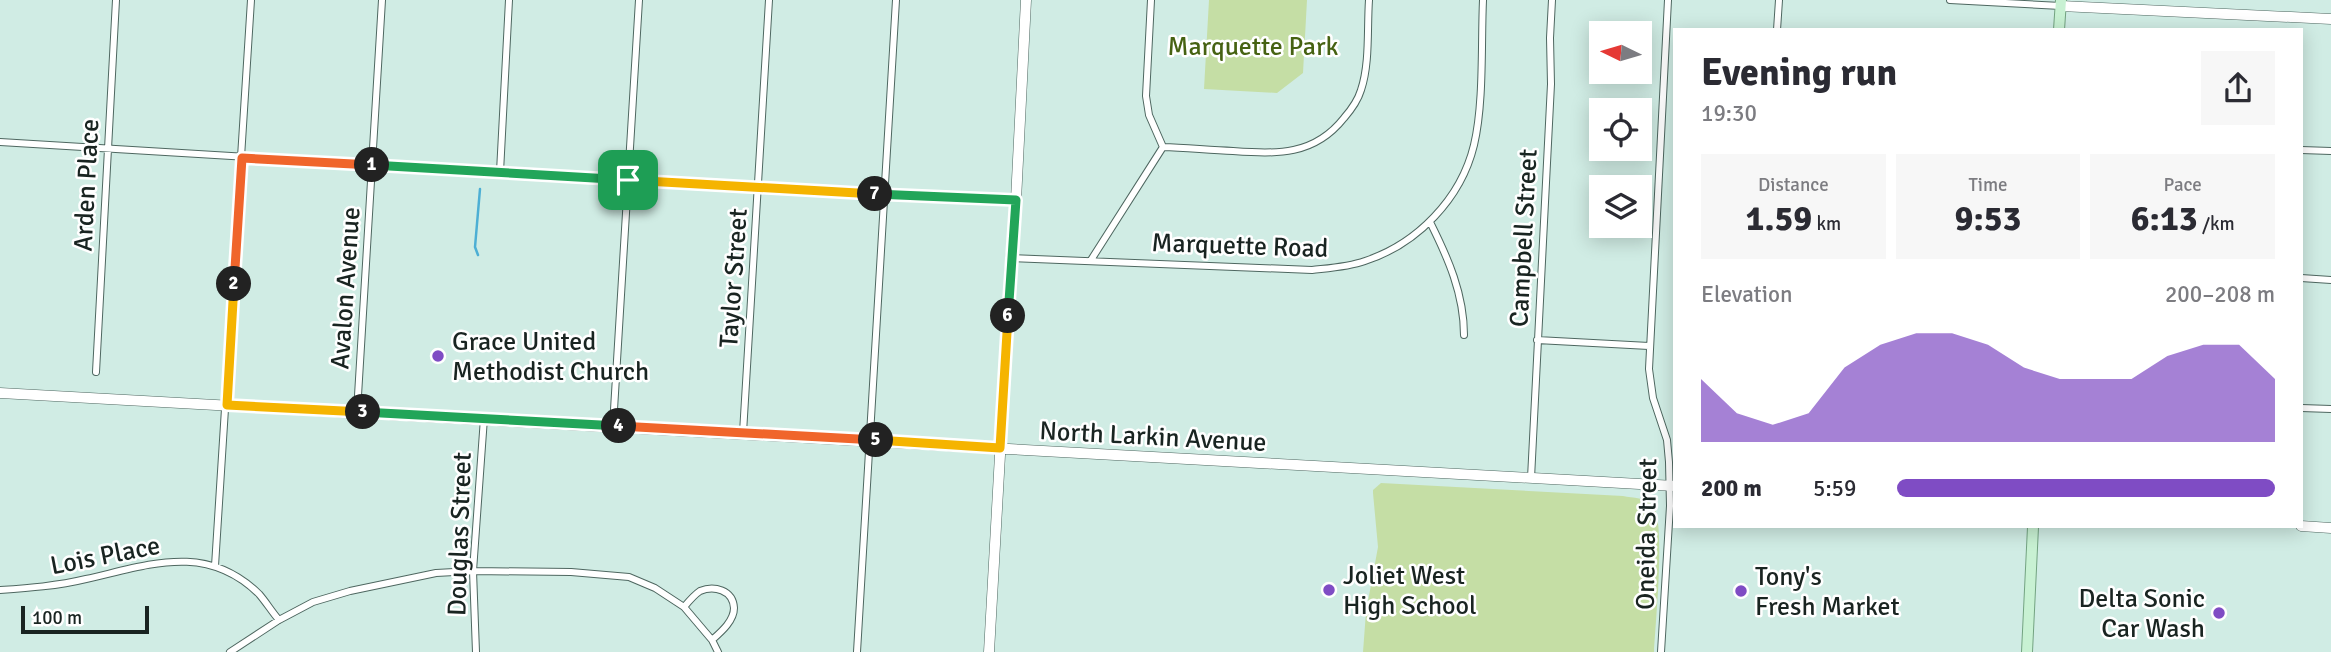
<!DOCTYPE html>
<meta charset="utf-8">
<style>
body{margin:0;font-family:Signika,sans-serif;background:#f7f7f7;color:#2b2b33;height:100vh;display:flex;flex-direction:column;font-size:26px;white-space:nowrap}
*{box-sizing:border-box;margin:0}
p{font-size:23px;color:#7c7c81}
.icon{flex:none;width:38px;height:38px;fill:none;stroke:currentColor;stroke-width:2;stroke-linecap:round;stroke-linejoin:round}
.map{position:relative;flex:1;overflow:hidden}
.details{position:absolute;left:1673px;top:28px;width:630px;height:500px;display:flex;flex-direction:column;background:#fff;border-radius:0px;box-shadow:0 4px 18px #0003}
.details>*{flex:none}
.needle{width:46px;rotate:275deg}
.buttons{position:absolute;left:1589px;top:21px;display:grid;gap:14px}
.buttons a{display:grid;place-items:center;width:63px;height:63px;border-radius:0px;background:#fff;box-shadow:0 4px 18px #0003;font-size:35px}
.scale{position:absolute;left:21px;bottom:18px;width:128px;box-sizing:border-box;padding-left:7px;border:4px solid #192421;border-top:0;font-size:19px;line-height:24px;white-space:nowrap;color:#192421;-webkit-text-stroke:5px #fff;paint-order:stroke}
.pin{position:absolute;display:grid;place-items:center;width:60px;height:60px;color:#fff;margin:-30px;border-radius:14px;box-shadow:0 4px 10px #0006}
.km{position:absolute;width:35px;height:35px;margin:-18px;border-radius:50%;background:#222;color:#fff;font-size:19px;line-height:35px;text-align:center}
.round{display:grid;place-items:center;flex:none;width:74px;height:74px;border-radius:0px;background:#f7f7f7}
.summary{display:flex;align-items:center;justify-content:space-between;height:119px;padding:0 28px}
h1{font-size:38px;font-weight:800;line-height:52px}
.figures{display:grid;grid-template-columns:repeat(3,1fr);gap:10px;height:119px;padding:7px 28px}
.figures div{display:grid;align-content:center;border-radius:0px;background:#f7f7f7;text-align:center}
.figures b{font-size:35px;font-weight:800}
.figures small{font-size:19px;font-weight:400}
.figures p{font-size:19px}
.chart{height:196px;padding:14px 28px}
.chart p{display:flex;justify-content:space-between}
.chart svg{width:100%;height:126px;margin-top:7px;fill:#7f4cc4;opacity:.7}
ul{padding:0 28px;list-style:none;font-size:23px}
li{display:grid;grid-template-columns:112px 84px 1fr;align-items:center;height:52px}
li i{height:18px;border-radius:9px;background:#7f4cc4}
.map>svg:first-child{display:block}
.green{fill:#c5dea5}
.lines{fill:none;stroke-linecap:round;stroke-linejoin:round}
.stream{stroke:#4dafd4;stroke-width:2.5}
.street-casing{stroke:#4e6760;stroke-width:8}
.secondary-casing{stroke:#4e6760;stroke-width:11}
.primary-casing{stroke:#73a381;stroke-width:12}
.street{stroke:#fff;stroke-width:6}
.secondary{stroke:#fff;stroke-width:10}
.primary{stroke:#c8f1d3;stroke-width:10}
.split-1-casing{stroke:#fff;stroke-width:14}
.split-2-casing{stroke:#fff;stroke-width:14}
.split-3-casing{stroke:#fff;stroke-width:14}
.split-4-casing{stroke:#fff;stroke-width:14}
.split-5-casing{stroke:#fff;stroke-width:14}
.split-6-casing{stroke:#fff;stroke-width:14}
.split-7-casing{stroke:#fff;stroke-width:14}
.split-8-casing{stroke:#fff;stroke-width:14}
.split-1{stroke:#22a559;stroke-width:9}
.split-2{stroke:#f0652b;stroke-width:9}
.split-3{stroke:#f5b400;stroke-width:9}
.split-4{stroke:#22a559;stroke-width:9}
.split-5{stroke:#f0652b;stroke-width:9}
.split-6{stroke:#f5b400;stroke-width:9}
.split-7{stroke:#22a559;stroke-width:9}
.split-8{stroke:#f5b400;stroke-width:9}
.poi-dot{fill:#7f4cc4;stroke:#fff;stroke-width:2.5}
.labels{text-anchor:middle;stroke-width:5;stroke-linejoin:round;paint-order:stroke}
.park-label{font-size:26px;fill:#466212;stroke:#fff}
.street-label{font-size:26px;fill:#192421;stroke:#fff}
.poi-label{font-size:26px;fill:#192421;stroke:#fff;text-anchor:start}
</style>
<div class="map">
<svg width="2331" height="652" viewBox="0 0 2331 652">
<rect width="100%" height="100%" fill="#d0ece4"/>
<path class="green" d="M 1209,0 L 1307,0 L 1303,73 L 1277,93 L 1204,89 Z
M 1381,483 L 1623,496 C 1633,498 1646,497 1653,506 C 1666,521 1655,627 1654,652 L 1363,652 L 1366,612 L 1378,547 L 1373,493 L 1373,490 Z"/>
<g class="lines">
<path class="stream" d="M 478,255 L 475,247 L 480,189"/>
<defs>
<path id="street" d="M 1151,0 L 1146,96 L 1149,115 L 1163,147
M 1950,0 L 2061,6
M 1777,30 L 1779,0
M 0,142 L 628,180 L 1016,200
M 1163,147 C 1187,148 1210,150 1233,151 C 1277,154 1314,156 1344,118 C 1351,110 1358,100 1361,90 C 1370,63 1367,29 1369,0
M 2301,150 L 2331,151
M 500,172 L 509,0
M 1430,222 C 1448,258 1464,294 1464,335
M 1011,258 L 1312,270 C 1330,268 1348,267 1365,261 C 1417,244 1461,199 1474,145 C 1484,103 1481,44 1483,0
M 1091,260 L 1163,147
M 2301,278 L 2331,280
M 1537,340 L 1649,346
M 96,372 L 116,0
M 2301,408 L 2331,409
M 357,412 L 382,0
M 613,426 L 639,0
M 743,433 L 769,0
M 1531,478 L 1551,84 L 1550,38 L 1552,0
M 215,566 L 251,0
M 0,590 C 29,588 57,586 86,579 C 149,565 206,542 259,594 C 266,602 272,612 279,620
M 684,607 C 689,601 694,595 700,591 C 714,585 733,590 734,608 C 734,621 721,632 712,640
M 230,652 L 279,620 L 313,602 L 350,591 L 436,573 L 473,571 L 571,572 L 629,577 L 655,588 L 684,607 L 712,640 L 718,652
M 476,652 L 473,571 L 484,418
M 857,652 L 896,0
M 1661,652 L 1670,506 L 1669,462 L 1667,440 L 1653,398 L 1649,369 L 1668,0"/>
<path id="secondary" d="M 2061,6 L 2331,19
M 0,393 L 1675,486
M 2301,526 L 2331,528
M 989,652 L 1011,258 L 1016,200 L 1026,0"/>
<path id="primary" d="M 2059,30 L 2061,0
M 2027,652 L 2033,527"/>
</defs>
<use href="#street" class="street-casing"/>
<use href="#secondary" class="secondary-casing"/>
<use href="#primary" class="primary-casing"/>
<use href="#street" class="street"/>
<use href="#secondary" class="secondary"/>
<use href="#primary" class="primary"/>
</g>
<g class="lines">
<defs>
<path id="split-1" d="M 372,165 L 628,180"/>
<path id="split-2" d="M 234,284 L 242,158 L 372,165"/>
<path id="split-3" d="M 234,284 L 227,405 L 363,412"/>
<path id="split-4" d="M 363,412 L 619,426"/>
<path id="split-5" d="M 619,426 L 876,440"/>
<path id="split-6" d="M 876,440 L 1000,448 L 1008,316"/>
<path id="split-7" d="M 875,194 L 1016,200 L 1008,316"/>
<path id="split-8" d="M 628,180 L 875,194"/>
</defs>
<use href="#split-1" class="split-1-casing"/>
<use href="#split-2" class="split-2-casing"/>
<use href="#split-3" class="split-3-casing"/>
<use href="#split-4" class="split-4-casing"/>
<use href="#split-5" class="split-5-casing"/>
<use href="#split-6" class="split-6-casing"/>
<use href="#split-7" class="split-7-casing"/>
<use href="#split-8" class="split-8-casing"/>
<use href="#split-1" class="split-1"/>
<use href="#split-2" class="split-2"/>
<use href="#split-3" class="split-3"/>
<use href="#split-4" class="split-4"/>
<use href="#split-5" class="split-5"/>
<use href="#split-6" class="split-6"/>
<use href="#split-7" class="split-7"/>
<use href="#split-8" class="split-8"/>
</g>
<g class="poi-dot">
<circle cx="438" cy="356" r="7"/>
<circle cx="1329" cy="590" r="7"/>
<circle cx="1741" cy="591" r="7"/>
<circle cx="2219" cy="613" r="7"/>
</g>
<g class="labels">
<g class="park-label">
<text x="1253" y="55">Marquette Park</text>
</g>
<g class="street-label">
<text transform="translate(86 185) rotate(-87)" y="9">Arden Place</text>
<text transform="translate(1523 238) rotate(-87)" y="9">Campbell Street</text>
<text transform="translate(1240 245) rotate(2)" y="9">Marquette Road</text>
<text transform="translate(733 278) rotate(-86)" y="9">Taylor Street</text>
<text transform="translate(345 288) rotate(-86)" y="9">Avalon Avenue</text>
<text transform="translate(1153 436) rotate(3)" y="9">North Larkin Avenue</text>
<text transform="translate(459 534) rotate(-88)" y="9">Douglas Street</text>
<text transform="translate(1646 534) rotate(-89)" y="9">Oneida Street</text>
<text transform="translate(105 555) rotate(-11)" y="9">Lois Place</text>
</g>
<g class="poi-label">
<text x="452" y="350">Grace United<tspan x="452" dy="30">Methodist Church</tspan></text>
<text x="1343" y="584">Joliet West<tspan x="1343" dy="30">High School</tspan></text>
<text x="1755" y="585">Tony's<tspan x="1755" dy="30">Fresh Market</tspan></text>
<text x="2205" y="607" text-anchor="end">Delta Sonic<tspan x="2205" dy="30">Car Wash</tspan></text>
</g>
</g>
</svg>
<div class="buttons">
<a><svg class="needle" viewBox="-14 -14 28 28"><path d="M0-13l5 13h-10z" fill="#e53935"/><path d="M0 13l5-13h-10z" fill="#7c7c81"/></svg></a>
<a><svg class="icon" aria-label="locate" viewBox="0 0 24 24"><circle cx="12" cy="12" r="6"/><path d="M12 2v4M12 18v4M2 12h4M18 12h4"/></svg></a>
<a><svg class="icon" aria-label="layers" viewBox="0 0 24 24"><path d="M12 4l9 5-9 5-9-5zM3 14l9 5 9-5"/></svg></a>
</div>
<div class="scale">100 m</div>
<div class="pin" style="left:628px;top:180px;background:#1e9e55"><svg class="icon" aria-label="arrive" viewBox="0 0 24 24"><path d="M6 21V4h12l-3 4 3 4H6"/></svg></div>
<b class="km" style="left:372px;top:165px">1</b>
<b class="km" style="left:234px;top:284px">2</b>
<b class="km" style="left:363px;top:412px">3</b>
<b class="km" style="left:619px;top:426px">4</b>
<b class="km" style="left:876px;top:440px">5</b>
<b class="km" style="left:1008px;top:316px">6</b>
<b class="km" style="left:875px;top:194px">7</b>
<section class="details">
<div class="summary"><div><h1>Evening run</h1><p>19:30</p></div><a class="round"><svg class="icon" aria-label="share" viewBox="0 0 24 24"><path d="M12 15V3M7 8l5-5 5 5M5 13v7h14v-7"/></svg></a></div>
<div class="figures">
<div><p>Distance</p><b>1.59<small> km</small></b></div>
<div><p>Time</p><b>9:53</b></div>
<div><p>Pace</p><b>6:13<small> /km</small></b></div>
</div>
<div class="chart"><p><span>Elevation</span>200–208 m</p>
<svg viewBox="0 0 160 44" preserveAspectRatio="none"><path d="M0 44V22L10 34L20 38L30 34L40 18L50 10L60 6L70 6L80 10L90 18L100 22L110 22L120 22L130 14L140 10L150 10L160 22V44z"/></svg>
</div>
<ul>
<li><b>200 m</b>5:59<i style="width:100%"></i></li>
</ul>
</section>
</div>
